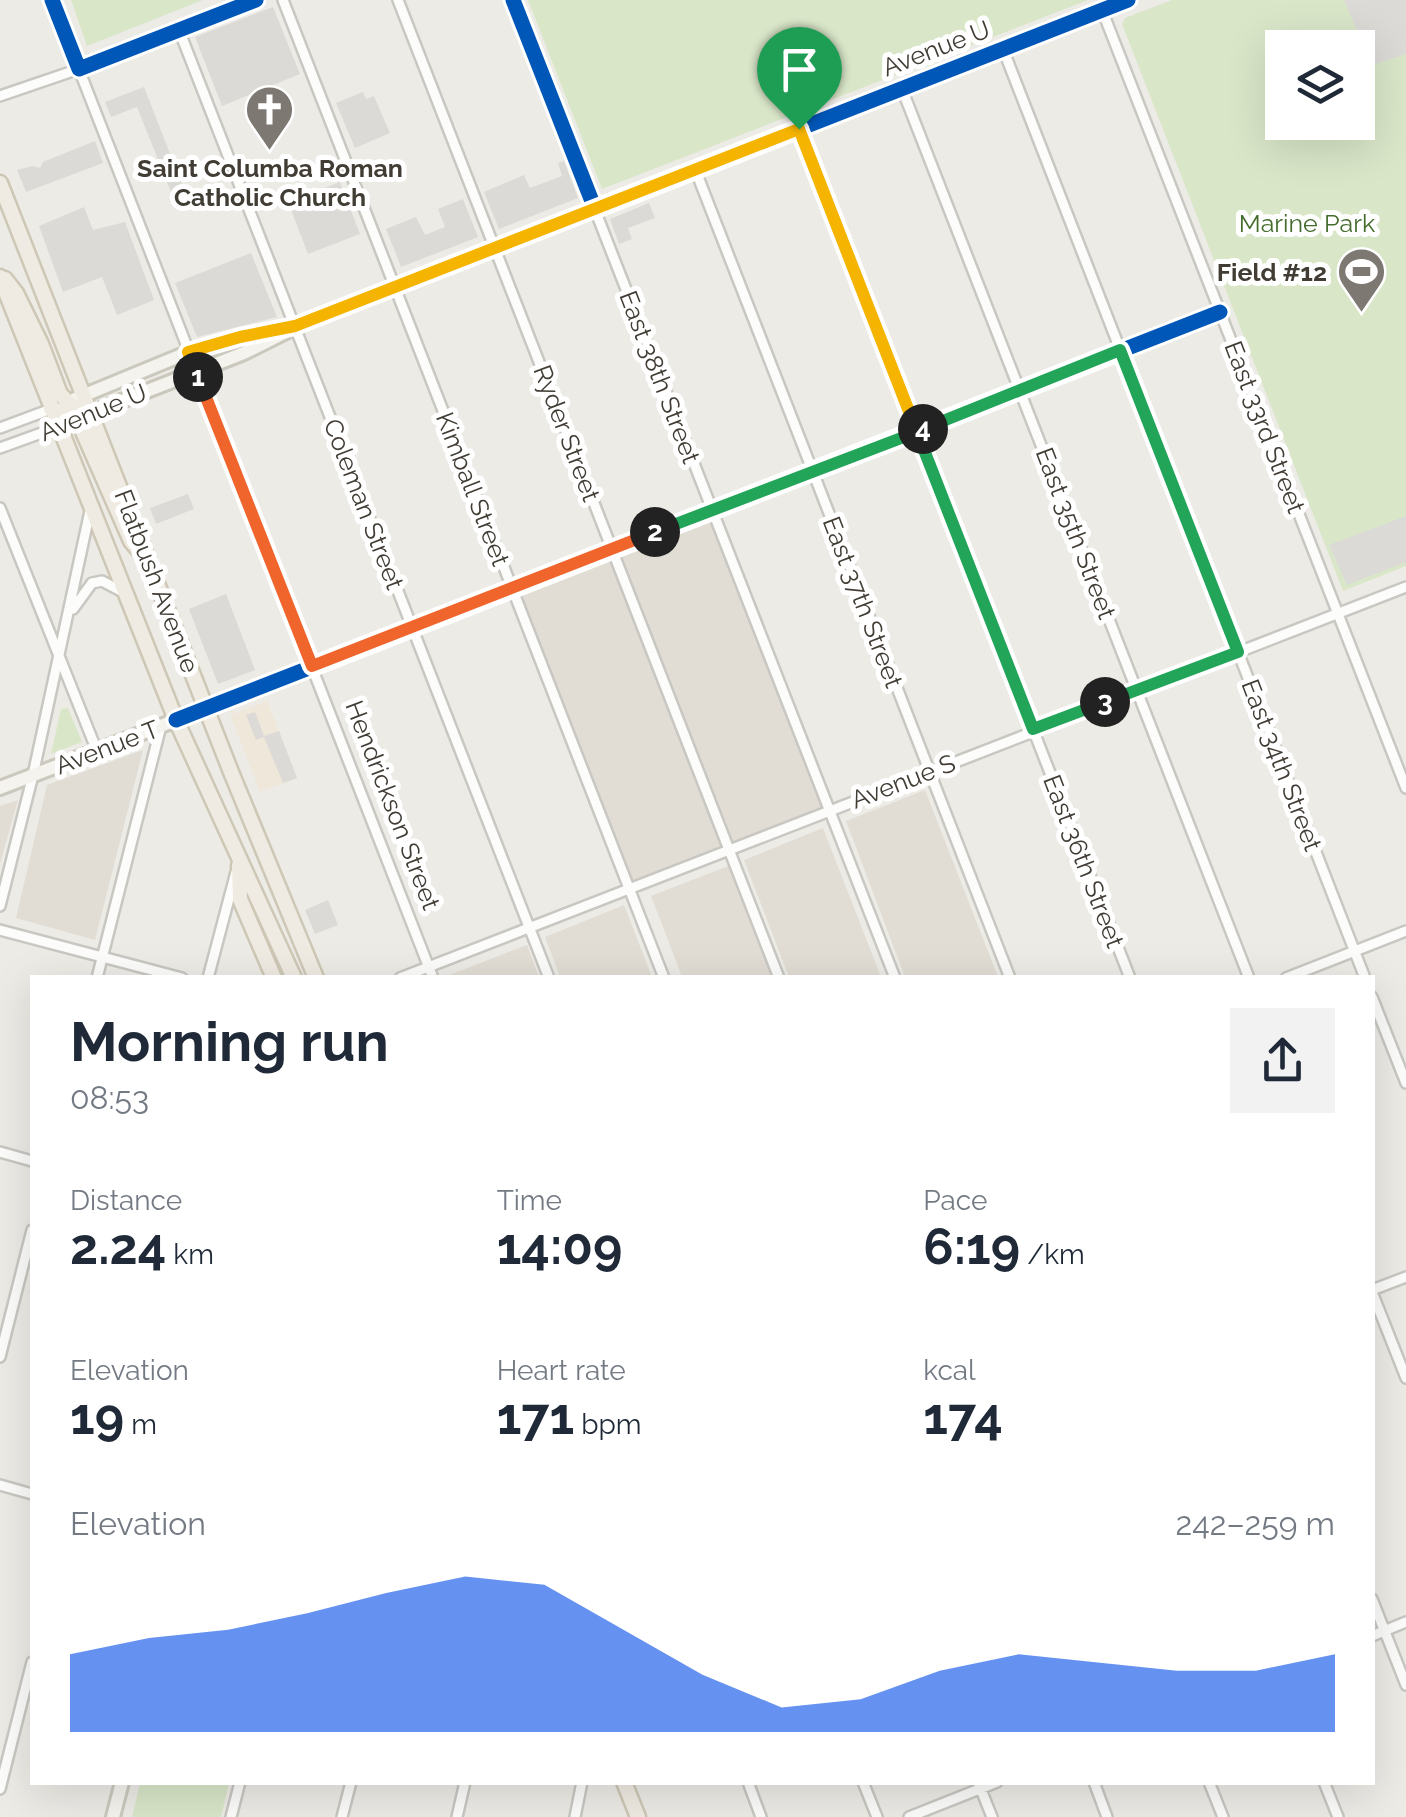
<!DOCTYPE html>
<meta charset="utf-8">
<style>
body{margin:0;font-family:Raleway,sans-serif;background:#f2f2f3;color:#1f2937;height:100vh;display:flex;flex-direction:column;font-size:38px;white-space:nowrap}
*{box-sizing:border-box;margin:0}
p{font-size:32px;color:#747a83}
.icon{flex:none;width:55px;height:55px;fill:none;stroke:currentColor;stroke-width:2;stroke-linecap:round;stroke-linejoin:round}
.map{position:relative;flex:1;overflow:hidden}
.sheet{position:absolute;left:30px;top:975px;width:1345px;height:810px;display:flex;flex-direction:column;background:#fff;border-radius:0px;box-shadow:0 10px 40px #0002}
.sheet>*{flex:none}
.controls{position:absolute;left:1265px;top:30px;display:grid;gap:20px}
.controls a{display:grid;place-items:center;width:110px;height:110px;border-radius:0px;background:#fff;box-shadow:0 10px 40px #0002;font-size:50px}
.pin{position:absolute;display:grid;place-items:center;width:85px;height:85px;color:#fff;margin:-102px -42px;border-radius:50% 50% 50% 0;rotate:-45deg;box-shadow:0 0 10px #0007}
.pin .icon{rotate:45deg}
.km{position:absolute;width:50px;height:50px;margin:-25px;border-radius:50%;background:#222;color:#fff;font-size:28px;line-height:50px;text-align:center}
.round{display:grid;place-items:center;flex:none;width:105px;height:105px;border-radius:0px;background:#f2f2f3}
.summary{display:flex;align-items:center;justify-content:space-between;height:170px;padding:0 40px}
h1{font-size:55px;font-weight:700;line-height:75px}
.stats{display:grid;grid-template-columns:repeat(3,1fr);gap:15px;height:170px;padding:10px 40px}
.stats div{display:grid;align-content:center}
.stats b{font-size:50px;font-weight:700}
.stats small{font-size:28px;font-weight:400}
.stats p{font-size:28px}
.chart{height:280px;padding:20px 40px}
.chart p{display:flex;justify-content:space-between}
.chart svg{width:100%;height:180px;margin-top:10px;fill:#2563eb;opacity:.7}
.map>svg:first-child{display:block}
.residential{fill:#e1ddd4}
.commercial{fill:#efe7d9}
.green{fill:#d9e6c8;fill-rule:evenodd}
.parking{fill:#dcdad6}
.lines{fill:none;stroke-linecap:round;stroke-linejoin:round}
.street-casing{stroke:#c9c7c2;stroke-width:14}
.secondary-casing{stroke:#cbc8be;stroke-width:18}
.primary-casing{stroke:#cec7b5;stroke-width:19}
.street{stroke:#fcfcfb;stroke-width:9}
.secondary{stroke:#f5f3ed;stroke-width:12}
.primary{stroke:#efebe2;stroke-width:14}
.cycleway-casing{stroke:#fff;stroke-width:21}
.cycleway{stroke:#0057b8;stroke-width:15}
.split-1-casing{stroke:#fff;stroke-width:20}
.split-2-casing{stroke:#fff;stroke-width:20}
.split-3-casing{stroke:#fff;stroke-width:20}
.split-4-casing{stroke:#fff;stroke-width:20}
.split-5-casing{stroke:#fff;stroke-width:20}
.split-1{stroke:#f5b400;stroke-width:12}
.split-2{stroke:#f0652b;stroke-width:12}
.split-3{stroke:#22a559;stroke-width:12}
.split-4{stroke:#22a559;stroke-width:12}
.split-5{stroke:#f5b400;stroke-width:12}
.labels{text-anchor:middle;stroke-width:10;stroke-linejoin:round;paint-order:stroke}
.street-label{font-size:25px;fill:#413c34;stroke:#fff}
.poi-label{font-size:25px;font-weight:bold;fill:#413c34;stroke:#fff}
.park-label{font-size:25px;fill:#446d2d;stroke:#fff}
</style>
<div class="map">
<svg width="1406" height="1817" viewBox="0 0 1406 1817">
<rect width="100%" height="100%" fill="#edebe6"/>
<path class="residential" d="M 711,509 L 829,810 L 629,888 L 511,588 Z
M 143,750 L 95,940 L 16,918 L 47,785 Z
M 925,790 L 998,977 L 905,977 L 846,821 Z
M 18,800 L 0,864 L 0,806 Z
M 823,828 L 881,977 L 789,977 L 744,860 Z
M 731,865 L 775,977 L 682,977 L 651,896 Z
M 624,905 L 652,977 L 560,977 L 545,937 Z
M 527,945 L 539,977 L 444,977 Z"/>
<path class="commercial" d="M 267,701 L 297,778 L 260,792 L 230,715 Z"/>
<path class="green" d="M 71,0 L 203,0 L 87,46 Z
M 528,0 L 1088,0 L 602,189 Z
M 1172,0 L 1406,0 L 1406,566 L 1343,591 L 1122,24 L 1125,18 ZM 1282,48 L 1358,48 L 1358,122 L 1282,122 Z
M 68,708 L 82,742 L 51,754 L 61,709 Z
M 140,1783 L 140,1782 L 229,1783 L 221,1817 L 132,1817 Z"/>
<path class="parking" d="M 1344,0 L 1406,0 L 1406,54 L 1375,64 L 1363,45 Z
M 273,7 L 300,74 L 222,106 L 195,37 Z
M 144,87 L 185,192 L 173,197 L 137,107 L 111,117 L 105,102 Z
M 363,92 L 366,99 L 374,96 L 390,133 L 355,148 L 336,103 Z
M 95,141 L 103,163 L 26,192 L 17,170 L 33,166 L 40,168 L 43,162 Z
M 564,161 L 578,198 L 499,229 L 484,192 L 524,175 L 530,188 L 562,176 L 558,163 Z
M 340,182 L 360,234 L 308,254 L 288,202 Z
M 463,199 L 478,237 L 401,267 L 386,229 L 416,217 L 425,235 L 445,227 L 438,209 Z
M 649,203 L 655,218 L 628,228 L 632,239 L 619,244 L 610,219 Z
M 84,207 L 93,230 L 125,222 L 154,300 L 117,315 L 102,277 L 63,292 L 39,226 Z
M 251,253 L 277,317 L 197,337 L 175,283 Z
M 188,494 L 194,509 L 156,524 L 150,508 Z
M 1406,516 L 1406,562 L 1347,585 L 1329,545 Z
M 226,594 L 255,670 L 218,684 L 189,609 Z
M 255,712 L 264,736 L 279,731 L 297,778 L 283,783 L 264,737 L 256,740 L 246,715 Z
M 328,900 L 338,925 L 315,934 L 305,910 Z"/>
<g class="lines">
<defs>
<path id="street" d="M 52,0 L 433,978
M 283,0 L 664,978
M 398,0 L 779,978
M 513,0 L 895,978
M 1102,10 L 1406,788
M 179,30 L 549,978
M 1003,49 L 1365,978
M 902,89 L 1249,978
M 0,96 L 79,69 L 256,0
M 799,129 L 1130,978
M 695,169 L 1010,978
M 0,428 L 51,409
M 0,448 L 58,427
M 0,508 L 97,751
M 73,609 L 92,583 L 102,581 L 121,591
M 176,720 L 1220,312
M 0,906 L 33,775 L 90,511
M 0,930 L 182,978
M 97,978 L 161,726
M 208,978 L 236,872
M 400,978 L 1406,587
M 1286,978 L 1406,931
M 1372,997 L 1406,1083
M 0,1152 L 32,1161
M 1372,1290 L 1406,1277
M 1372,1292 L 1406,1378
M 0,1357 L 32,1230
M 0,1485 L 32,1494
M 1372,1599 L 1406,1685
M 1372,1636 L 1406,1622
M 748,1782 L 761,1817
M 863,1782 L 877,1817
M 978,1782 L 992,1817
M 1094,1782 L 1107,1817
M 1209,1782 L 1223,1817
M 1324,1782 L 1338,1817
M 0,1789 L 32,1662
M 231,1817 L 240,1782
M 342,1817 L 351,1782
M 457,1817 L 465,1782
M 575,1817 L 582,1782
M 909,1817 L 997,1782"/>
<path id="secondary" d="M 75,399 L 189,352 L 278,330
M 83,416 L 244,353 L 304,323 L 1128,0
M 0,788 L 176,720
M 113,1817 L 122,1782"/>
<path id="primary" d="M 0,183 L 231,772 L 316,978
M 0,277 L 176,720 L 294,978
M 5,279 L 16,293 L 41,344 L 60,394 L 71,405 L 89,413
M 51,409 L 60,411 L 80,425 L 131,541 L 142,554
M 239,865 L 240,899 L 274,978
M 624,1782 L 638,1817"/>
</defs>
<use href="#street" class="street-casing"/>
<use href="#secondary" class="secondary-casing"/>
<use href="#primary" class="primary-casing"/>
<use href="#street" class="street"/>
<use href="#secondary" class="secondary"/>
<use href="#primary" class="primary"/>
<defs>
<path id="cycleway" d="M 52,0 L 79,69 L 256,0
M 513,0 L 595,209 L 1128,0
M 176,720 L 1220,312"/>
</defs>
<use href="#cycleway" class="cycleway-casing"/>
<use href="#cycleway" class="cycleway"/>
</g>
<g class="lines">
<defs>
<path id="split-1" d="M 198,377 L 188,352 L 240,337 L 295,326 L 799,129"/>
<path id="split-2" d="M 198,377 L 312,666 L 655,532"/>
<path id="split-3" d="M 655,532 L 917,432 L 1033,729 L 1105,702"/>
<path id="split-4" d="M 923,429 L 1120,350 L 1238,652 L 1105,702"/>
<path id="split-5" d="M 799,129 L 917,432 L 923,429"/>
</defs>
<use href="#split-1" class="split-1-casing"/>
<use href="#split-2" class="split-2-casing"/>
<use href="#split-3" class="split-3-casing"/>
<use href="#split-4" class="split-4-casing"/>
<use href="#split-5" class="split-5-casing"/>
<use href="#split-1" class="split-1"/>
<use href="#split-2" class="split-2"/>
<use href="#split-3" class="split-3"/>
<use href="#split-4" class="split-4"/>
<use href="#split-5" class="split-5"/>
</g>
<defs>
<symbol id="church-pin" viewBox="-11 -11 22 30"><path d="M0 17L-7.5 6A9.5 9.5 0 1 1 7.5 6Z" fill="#7d7972" stroke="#fff"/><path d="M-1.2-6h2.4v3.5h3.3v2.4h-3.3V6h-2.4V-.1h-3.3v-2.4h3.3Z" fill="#fff"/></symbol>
<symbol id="stadium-pin" viewBox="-11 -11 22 30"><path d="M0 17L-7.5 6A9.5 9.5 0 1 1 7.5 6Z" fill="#7d7972" stroke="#fff"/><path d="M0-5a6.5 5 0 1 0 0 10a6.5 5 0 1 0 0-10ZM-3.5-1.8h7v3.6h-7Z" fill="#fff"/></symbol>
</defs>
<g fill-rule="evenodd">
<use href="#church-pin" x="242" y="82" width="55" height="75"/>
<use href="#stadium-pin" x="1334" y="244" width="55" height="75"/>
</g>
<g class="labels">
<g class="street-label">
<text transform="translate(936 48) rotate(-21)" y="9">Avenue U</text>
<text transform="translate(660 377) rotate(69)" y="9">East 38th Street</text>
<text transform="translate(93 412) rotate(-22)" y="9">Avenue U</text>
<text transform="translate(1265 427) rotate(69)" y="9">East 33rd Street</text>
<text transform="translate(567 433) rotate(69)" y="9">Ryder Street</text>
<text transform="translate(473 489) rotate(69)" y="9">Kimball Street</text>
<text transform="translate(364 504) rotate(69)" y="9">Coleman Street</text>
<text transform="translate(1076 533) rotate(69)" y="9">East 35th Street</text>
<text transform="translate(157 581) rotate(69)" y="9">Flatbush Avenue</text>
<text transform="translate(863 602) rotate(69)" y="9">East 37th Street</text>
<text transform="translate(107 747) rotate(-21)" y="9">Avenue T</text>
<text transform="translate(1282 765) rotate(69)" y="9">East 34th Street</text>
<text transform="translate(903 781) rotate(-21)" y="9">Avenue S</text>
<text transform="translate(393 805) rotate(69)" y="9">Hendrickson Street</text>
<text transform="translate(1084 861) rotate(69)" y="9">East 36th Street</text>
</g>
<g class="poi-label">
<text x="270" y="177">Saint Columba Roman<tspan x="270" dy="29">Catholic Church</tspan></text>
<text x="1327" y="281" text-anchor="end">Field #12</text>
</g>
<g class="park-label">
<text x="1307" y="232">Marine Park</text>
</g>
</g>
</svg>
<div class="controls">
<a><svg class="icon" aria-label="layers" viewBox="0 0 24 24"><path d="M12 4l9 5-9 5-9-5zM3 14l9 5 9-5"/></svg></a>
</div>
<div class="pin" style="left:799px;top:129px;background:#1e9e55"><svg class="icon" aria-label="arrive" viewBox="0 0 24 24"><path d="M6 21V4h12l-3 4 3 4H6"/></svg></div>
<b class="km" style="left:198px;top:377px">1</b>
<b class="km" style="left:655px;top:532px">2</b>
<b class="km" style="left:1105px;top:702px">3</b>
<b class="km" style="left:923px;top:429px">4</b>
<section class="sheet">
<div class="summary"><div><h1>Morning run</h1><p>08:53</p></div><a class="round"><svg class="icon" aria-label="share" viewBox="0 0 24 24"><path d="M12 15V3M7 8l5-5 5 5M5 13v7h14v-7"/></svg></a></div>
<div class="stats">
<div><p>Distance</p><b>2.24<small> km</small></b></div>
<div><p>Time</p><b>14:09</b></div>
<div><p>Pace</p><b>6:19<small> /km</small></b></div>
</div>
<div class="stats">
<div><p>Elevation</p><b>19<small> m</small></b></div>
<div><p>Heart rate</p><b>171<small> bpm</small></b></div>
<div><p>kcal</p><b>174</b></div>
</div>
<div class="chart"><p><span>Elevation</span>242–259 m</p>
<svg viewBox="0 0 160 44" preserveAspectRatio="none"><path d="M0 44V25L10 21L20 19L30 15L40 10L50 6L60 8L70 19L80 30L90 38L100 36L110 29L120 25L130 27L140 29L150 29L160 25V44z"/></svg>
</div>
</section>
</div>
